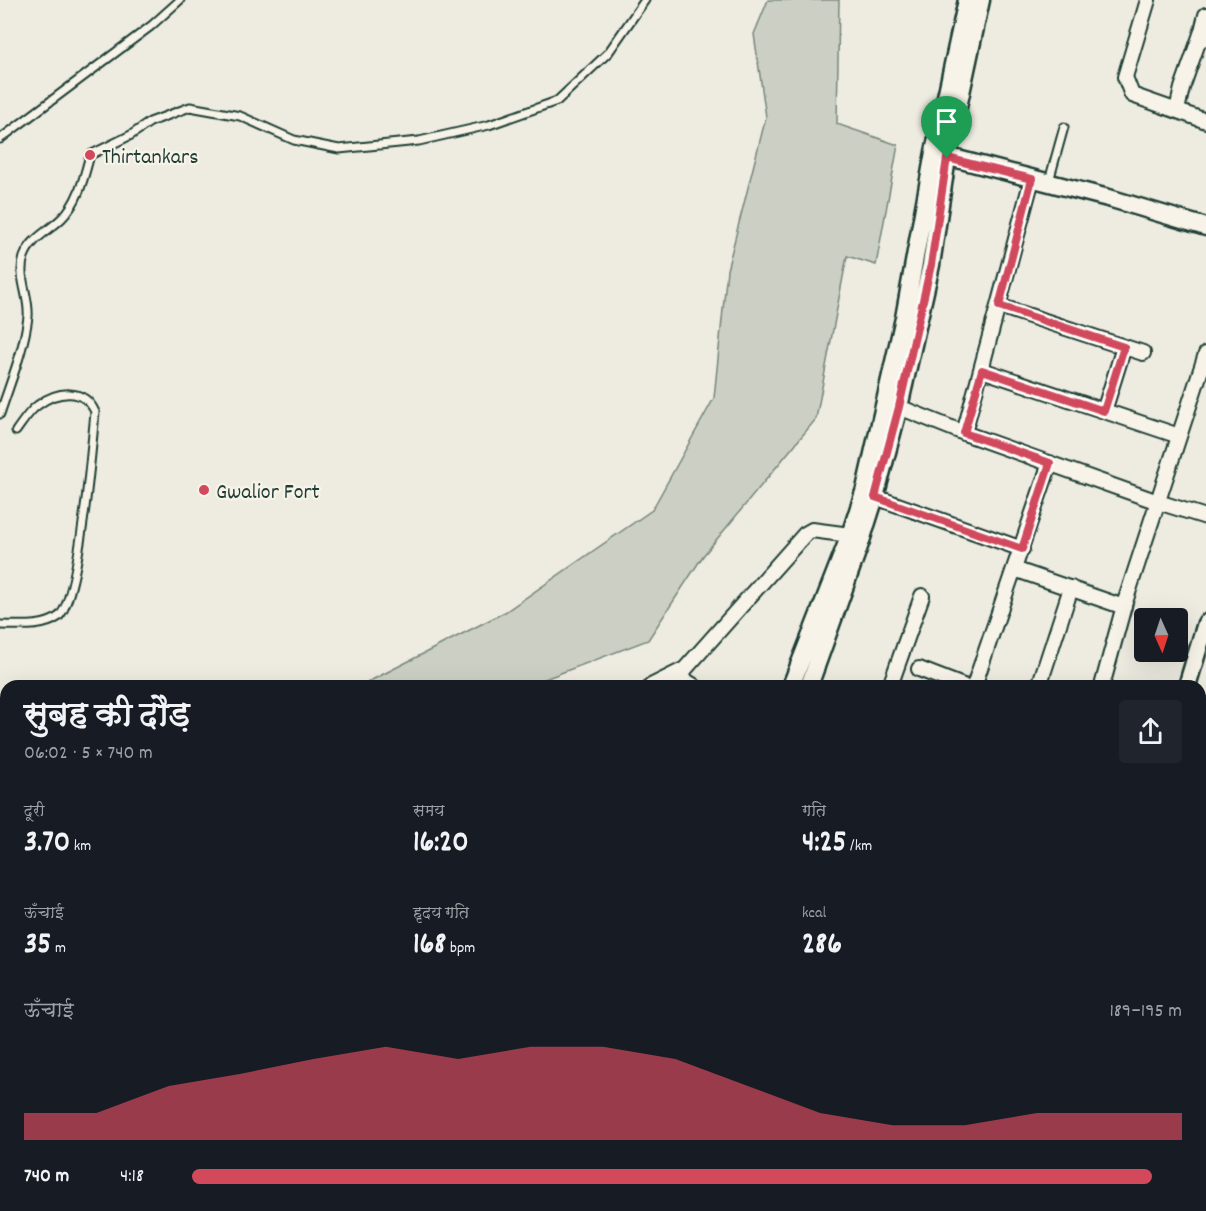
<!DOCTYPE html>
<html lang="hi">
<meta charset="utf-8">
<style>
body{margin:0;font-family:Dekko,"Playpen Sans Deva",sans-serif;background:#20242c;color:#f1f3f6;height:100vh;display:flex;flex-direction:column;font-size:22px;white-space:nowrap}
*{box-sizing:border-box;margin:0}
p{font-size:20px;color:#9ea1a6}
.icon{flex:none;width:33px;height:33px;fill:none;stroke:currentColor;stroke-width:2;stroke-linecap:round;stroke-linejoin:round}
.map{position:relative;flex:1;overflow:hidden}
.panel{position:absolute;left:0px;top:680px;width:1206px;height:532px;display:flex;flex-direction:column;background:#171b24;border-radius:18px 18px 0 0;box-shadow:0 6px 24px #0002}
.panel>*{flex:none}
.needle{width:39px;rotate:177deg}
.tools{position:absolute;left:1134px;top:608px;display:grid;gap:12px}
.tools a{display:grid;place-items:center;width:54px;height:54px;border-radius:6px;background:#171b24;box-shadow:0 6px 24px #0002;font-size:30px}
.pin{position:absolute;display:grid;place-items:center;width:51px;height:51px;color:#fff;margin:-62px -26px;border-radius:50% 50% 50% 0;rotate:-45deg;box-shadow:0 0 6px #0007}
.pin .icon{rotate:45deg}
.round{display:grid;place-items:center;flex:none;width:63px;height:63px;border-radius:6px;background:#20242c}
.overview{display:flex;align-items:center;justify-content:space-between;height:102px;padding:0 24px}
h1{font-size:33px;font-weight:700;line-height:45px}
.figures{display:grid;grid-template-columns:repeat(3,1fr);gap:9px;height:102px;padding:6px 24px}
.figures div{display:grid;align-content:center}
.figures b{font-size:30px;font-weight:700}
.figures small{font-size:16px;font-weight:400}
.figures p{font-size:16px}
.chart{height:168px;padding:12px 24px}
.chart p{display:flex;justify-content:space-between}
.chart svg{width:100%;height:108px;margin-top:6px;fill:#d1495b;opacity:.7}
ul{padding:0 24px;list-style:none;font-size:20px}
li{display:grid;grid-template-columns:96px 72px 1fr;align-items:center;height:45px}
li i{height:15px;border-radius:8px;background:#d1495b}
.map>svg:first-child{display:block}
.grass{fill:#cccfc4;stroke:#76867c;stroke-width:1.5}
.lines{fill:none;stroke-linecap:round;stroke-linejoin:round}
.service-casing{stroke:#1f3d34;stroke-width:11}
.minor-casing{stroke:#1f3d34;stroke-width:18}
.tertiary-casing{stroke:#1f3d34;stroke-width:21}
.secondary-casing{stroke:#1f3d34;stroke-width:24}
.service{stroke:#f7f3e8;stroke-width:7}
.minor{stroke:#f7f3e8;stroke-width:14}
.tertiary{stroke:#f7f3e8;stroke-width:16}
.secondary{stroke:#f7f3e8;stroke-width:20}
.route-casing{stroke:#fff;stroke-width:12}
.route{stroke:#d1495b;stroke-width:8}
.poi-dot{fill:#d1495b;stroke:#f7f3e8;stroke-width:2}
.labels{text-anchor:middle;stroke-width:4.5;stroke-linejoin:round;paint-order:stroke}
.poi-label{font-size:22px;fill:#1f3d34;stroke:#f7f3e8;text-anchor:start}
</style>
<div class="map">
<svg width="1206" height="1211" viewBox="0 0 1206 1211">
<rect width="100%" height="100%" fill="#eeece1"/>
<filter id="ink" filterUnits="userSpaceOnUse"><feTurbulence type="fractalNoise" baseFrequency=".0167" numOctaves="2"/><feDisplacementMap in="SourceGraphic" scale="12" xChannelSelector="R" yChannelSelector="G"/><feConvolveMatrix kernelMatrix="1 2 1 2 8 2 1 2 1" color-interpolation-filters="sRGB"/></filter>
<g filter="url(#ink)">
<path class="grass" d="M 768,0 L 839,0 L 837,124 L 898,145 L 876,265 L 847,256 L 816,419 L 703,556 L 648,640 L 529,685 L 362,685 L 505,612 L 652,510 L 714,398 L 727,270 L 766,117 L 754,34 Z
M 0,735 L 6,736 L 6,1206 L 66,1206 L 65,1211 L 0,1211 Z"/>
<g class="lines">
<defs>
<path id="service" d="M 0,139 L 151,26 L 180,0
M 1049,181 L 1064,127
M 0,414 C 10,383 24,350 28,317 C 30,297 17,277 24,257 C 31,238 49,231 62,218 C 79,201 84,177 90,155 L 131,135 L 150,122 L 190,107 L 240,116 L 294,140 L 339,149 L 419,141 L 489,125 L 557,101 L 608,53 L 645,0
M 0,625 C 18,625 43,628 58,617 C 79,602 92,444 95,412 C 84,387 57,391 38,405 C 29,411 22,423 16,431"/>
<path id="minor" d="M 1148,0 L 1125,77 L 1132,95 L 1206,121
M 1203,39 L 1202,31 L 1206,15
M 1177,110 L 1182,88 L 1202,31
M 999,306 L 1143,353
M 982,370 L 1179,436
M 899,407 L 964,433 L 1158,502 L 1206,517
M 1104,411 L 1124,347
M 964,433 L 1032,179
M 875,497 L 1022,549
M 1014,569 L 1124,607
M 919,669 L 963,686
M 681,678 L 694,686
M 651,686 L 685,669
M 677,686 L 685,669 L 805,534 L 812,530 L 850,535
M 890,686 L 922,596
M 974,686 L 1050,463
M 1039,686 L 1071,588
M 1102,686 L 1125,602 L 1206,354
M 1200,703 L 1206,705
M 1200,1059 L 1206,1056
M 1200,1114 L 1206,1107
M 1200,1151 L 1206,1144
M 1200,1173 L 1206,1190
M 180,1206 L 237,1211
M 382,1206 L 397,1211
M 1038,1206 L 1040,1211
M 270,1211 L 270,1206
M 433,1211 L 435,1206
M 469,1211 L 471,1206
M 679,1211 L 697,1206
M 793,1211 L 794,1206
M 871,1211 L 872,1206
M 1010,1211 L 1022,1206
M 1081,1211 L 1093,1206"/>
<path id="tertiary" d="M 938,154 L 1112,199 L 1206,227
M 791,686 L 850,535 L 865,489 L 904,318 L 934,152 L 967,0
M 809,686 L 861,541 L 875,497 L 899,407 L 931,265 L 947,158 L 981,0
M 1187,686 L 1206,623"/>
<path id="secondary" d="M 1200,890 L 1206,887
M 1200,908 L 1206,906
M 598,1211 L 599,1206"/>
</defs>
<use href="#service" class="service-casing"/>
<use href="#minor" class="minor-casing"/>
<use href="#tertiary" class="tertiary-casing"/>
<use href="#secondary" class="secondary-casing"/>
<use href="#service" class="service"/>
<use href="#minor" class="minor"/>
<use href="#tertiary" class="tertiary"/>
<use href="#secondary" class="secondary"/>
</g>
</g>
<g class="lines" filter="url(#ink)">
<defs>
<path id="route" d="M 947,158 L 1032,179 L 999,306 L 1124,347 L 1104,411 L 982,370 L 964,433 L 1050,463 L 1022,549 L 875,497 L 899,407 L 931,265 Z"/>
</defs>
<use href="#route" class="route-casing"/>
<use href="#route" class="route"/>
</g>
<g class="poi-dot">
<circle cx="90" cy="155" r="6"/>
<circle cx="204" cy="490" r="6"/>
</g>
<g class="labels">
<g class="poi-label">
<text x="102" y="163">Thirtankars</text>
<text x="216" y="498">Gwalior Fort</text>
</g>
</g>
</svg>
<div class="tools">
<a><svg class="needle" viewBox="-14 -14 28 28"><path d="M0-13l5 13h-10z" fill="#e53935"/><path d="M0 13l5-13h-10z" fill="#9ea1a6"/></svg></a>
</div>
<div class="pin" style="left:947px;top:158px;background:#1e9e55"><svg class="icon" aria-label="arrive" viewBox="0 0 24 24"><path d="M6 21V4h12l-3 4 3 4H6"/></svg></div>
<section class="panel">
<div class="overview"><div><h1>सुबह की दौड़</h1><p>06:02 · 5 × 740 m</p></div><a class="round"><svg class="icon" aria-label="share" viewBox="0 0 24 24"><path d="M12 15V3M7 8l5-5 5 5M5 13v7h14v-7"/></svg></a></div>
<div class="figures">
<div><p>दूरी</p><b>3.70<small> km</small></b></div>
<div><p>समय</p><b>16:20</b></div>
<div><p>गति</p><b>4:25<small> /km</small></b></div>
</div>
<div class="figures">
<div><p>ऊँचाई</p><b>35<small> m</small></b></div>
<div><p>हृदय गति</p><b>168<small> bpm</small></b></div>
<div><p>kcal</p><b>286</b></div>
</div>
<div class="chart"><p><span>ऊँचाई</span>189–195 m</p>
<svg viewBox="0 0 160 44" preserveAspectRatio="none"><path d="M0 44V33L10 33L20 22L30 17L40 11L50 6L60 11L70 6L80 6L90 11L100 22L110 33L120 38L130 38L140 33L150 33L160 33V44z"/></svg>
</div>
<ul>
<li><b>740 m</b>4:18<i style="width:97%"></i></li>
</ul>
</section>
</div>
